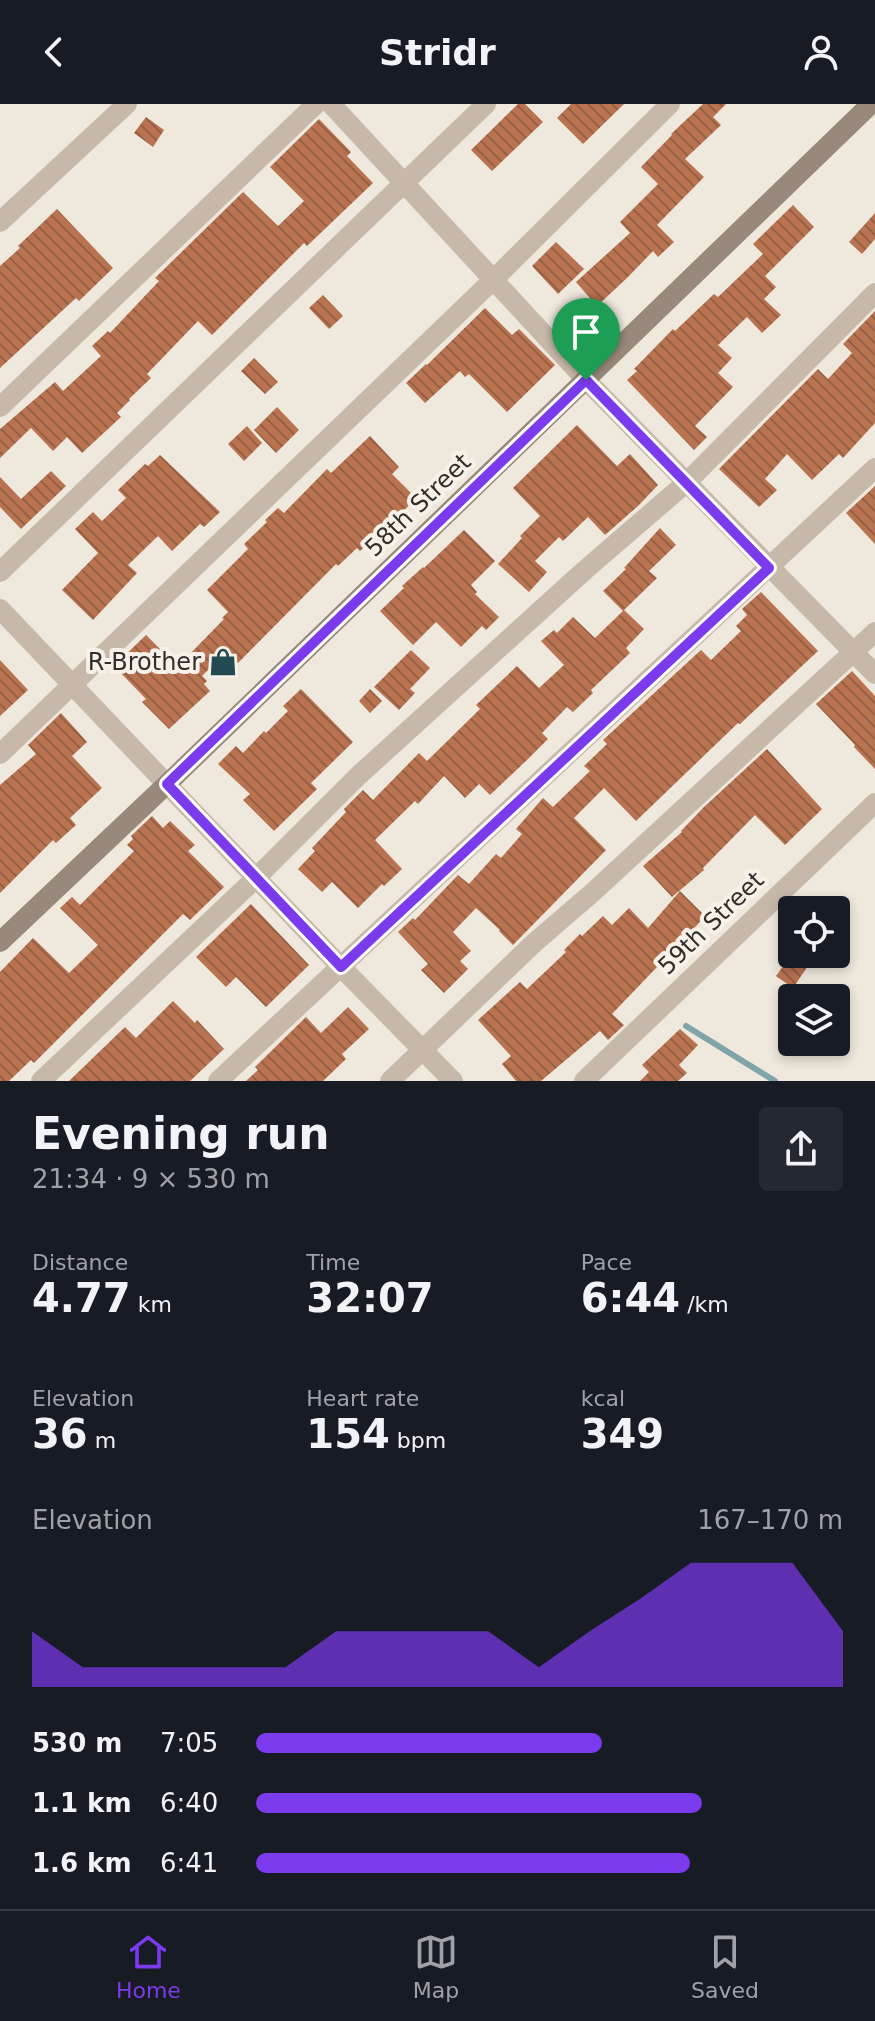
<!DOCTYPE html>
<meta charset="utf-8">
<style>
body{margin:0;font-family:"DejaVu Sans",sans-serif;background:#242831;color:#f1f3f6;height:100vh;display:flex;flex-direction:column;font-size:30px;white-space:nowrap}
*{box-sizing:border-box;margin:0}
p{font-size:26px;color:#9ea1a6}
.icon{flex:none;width:44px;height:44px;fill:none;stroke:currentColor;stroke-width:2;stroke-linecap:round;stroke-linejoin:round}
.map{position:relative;height:977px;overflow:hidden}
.details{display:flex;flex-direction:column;background:#171b24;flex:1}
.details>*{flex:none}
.tools{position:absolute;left:778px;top:792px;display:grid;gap:16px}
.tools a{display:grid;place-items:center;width:72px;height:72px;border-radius:8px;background:#171b24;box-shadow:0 4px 12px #0003;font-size:40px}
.pin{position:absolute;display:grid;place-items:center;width:68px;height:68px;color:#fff;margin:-82px -34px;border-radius:50% 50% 50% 0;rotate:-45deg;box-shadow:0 0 8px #0007}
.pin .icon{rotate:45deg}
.round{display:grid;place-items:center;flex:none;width:84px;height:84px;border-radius:8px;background:#242831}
.head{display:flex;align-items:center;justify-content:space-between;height:136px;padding:0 32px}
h1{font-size:44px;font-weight:700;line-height:60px}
.metrics{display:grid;grid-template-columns:repeat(3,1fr);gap:12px;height:136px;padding:8px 32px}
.metrics div{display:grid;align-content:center}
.metrics b{font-size:40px;font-weight:700}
.metrics small{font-size:22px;font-weight:400}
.metrics p{font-size:22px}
.chart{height:224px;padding:16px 32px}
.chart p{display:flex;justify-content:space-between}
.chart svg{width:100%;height:144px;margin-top:8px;fill:#7c3aed;opacity:.7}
ul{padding:0 32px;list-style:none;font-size:26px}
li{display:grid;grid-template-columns:128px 96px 1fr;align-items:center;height:60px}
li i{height:20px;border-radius:10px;background:#7c3aed}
header{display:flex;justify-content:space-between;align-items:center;height:104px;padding:0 32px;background:#171b24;font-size:36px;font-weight:700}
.tab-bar{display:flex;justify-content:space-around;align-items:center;height:112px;border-top:2px solid #363941;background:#171b24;font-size:22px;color:#9ea1a6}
.tab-bar a{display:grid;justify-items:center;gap:4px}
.tab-bar .on{color:#7c3aed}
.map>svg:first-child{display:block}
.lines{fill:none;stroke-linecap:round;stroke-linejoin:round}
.stream{stroke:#7fa4a9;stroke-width:6}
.building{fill:url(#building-back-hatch)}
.minor{stroke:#c6b9aa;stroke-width:20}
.tertiary{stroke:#c6b9aa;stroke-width:20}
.secondary{stroke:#99897c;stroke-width:20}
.route-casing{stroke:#fff;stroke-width:16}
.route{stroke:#7c3aed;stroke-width:10}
.labels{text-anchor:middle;stroke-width:8;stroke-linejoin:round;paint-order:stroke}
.street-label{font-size:24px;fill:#342d29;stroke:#f7f2e9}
.poi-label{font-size:24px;fill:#342d29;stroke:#f7f2e9;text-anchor:end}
</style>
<header><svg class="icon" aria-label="back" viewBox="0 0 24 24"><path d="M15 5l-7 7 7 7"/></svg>Stridr<svg class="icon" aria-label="person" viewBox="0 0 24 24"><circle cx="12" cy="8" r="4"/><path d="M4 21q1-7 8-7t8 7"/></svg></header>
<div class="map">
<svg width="875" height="977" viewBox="0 0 875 977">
<defs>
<pattern id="building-back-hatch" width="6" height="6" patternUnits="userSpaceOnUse" patternTransform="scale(2)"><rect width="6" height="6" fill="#b97351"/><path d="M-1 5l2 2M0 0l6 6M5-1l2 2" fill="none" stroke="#975f43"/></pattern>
</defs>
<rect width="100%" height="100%" fill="#efe8dd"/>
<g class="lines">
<path class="stream" d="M 686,922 L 775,977"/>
</g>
<path class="building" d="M 518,0 L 525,0 L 543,18 L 492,67 L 471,46 Z
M 571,0 L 624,0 L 583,40 L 557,14 Z
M 703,0 L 726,0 L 713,13 L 721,21 L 685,55 L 704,73 L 657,121 L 674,138 L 658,153 L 653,147 L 628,173 L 597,202 L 576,178 L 630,129 L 620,118 L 658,80 L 641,63 L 672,31 L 671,30 Z
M 146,13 L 164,26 L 153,43 L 134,29 Z
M 319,15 L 351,48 L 347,52 L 373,79 L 307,142 L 304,139 L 212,231 L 198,217 L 147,270 L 151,274 L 129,295 L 130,296 L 117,309 L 121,313 L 82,349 L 67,333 L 53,347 L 31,324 L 0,354 L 0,325 L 55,278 L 63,287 L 101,252 L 92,242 L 108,227 L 110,229 L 159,177 L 155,174 L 243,88 L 278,122 L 304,97 L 270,63 Z
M 793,101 L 814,123 L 765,172 L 776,183 L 764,195 L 781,211 L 762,229 L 747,213 L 718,241 L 732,254 L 718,269 L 733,283 L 695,322 L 707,333 L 694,346 L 627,276 L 637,267 L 634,265 L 673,225 L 675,227 L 714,190 L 718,193 L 763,150 L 753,140 Z
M 57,105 L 113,164 L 79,197 L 76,194 L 0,264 L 0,162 L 20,144 L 18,142 Z
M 875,109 L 875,135 L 862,150 L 849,138 Z
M 556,138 L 584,165 L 558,190 L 532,162 Z
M 323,191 L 343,212 L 329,225 L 309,204 Z
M 485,204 L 512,231 L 519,225 L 555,261 L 507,308 L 469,270 L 465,273 L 460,267 L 425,299 L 406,279 L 426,260 L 427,261 Z
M 875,207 L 875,319 L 843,354 L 839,350 L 812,376 L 787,350 L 765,375 L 777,386 L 759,403 L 719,365 L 818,265 L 828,275 L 852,249 L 843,240 Z
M 254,254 L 278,278 L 265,290 L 241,267 Z
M 277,303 L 299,326 L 276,349 L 254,326 Z
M 577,321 L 617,362 L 630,350 L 658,381 L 638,402 L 605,431 L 588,413 L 563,437 L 559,433 L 535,457 L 547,468 L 529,488 L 498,460 L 522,434 L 520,432 L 540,412 L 513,384 Z
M 247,322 L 262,339 L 244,357 L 228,340 Z
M 370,332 L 399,363 L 392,370 L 416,394 L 390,421 L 388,420 L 360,447 L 357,444 L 338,462 L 336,460 L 238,559 L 226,548 L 202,572 L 207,577 L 204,580 L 210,587 L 169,625 L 142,598 L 146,595 L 114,562 L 146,531 L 176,561 L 183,554 L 185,555 L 224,515 L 222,514 L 228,508 L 207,486 L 248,445 L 244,440 L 267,418 L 265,416 L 278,404 L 284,409 L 327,365 L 331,369 Z
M 160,351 L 220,408 L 204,423 L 200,420 L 172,447 L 158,432 L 128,461 L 137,469 L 93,516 L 62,486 L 98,449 L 75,425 L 93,408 L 102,417 L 126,394 L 118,386 L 145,360 L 148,362 Z
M 51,367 L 66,382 L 21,425 L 0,403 L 0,373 L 21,395 Z
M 875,382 L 875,440 L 846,409 Z
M 660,424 L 676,441 L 649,467 L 657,474 L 624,506 L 644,525 L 626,544 L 630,549 L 591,586 L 593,589 L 573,608 L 567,603 L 542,629 L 548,635 L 528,655 L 490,691 L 479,680 L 465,694 L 444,672 L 418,700 L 415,697 L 375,736 L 402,765 L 384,782 L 382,780 L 358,804 L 332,778 L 322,788 L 298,765 L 315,747 L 312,744 L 346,708 L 344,705 L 363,686 L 373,696 L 419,649 L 427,657 L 480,605 L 476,601 L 517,562 L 539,584 L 564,561 L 541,537 L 554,526 L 557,529 L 573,513 L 595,534 L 623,507 L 603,487 L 626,465 L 624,464 Z
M 464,426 L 495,457 L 471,481 L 477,488 L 475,490 L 499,513 L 486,526 L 482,522 L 461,543 L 436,518 L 413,541 L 380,507 L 404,484 L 402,482 L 423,463 L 424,464 Z
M 761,488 L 818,547 L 740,620 L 738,619 L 636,717 L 604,684 L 574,714 L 606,746 L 513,841 L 499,827 L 500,826 L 476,804 L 453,828 L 471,847 L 460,857 L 468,865 L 444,889 L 421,866 L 428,860 L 398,828 L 413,814 L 415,816 L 458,771 L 469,780 L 496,750 L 501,754 L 522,730 L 516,725 L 543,694 L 553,703 L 590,667 L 584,662 L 607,640 L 603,636 L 701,546 L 711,556 L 741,527 L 736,522 L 747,511 L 742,505 Z
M 411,546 L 430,564 L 410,585 L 415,589 L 399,606 L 374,583 Z
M 0,556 L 28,586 L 0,612 Z
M 852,567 L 875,592 L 875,665 L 854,643 L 855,641 L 816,600 Z
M 301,585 L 353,638 L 311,679 L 317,685 L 274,727 L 243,696 L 250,690 L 218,660 L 236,642 L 243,649 L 264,627 L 266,629 L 288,607 L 283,602 Z
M 370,585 L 382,597 L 370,609 L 359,597 Z
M 61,609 L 87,638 L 72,652 L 102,684 L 70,714 L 76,721 L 56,739 L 53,736 L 0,789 L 0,681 L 36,650 L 28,641 Z
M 767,645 L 822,705 L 785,741 L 755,711 L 703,764 L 704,766 L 672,793 L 643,762 L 682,728 L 681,727 L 704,703 Z
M 152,712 L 163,724 L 170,717 L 195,741 L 188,747 L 224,783 L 190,816 L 183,810 L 34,959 L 31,956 L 9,977 L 0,977 L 0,868 L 33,834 L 69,869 L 98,841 L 60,804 L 72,793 L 80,801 L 134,747 L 127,741 L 133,735 L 131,732 Z
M 680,787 L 705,812 L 682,838 L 661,866 L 657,863 L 612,910 L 624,921 L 608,936 L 600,927 L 541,977 L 516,977 L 502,960 L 511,952 L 478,916 L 520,878 L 527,885 L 566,848 L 564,846 L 580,830 L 582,832 L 603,812 L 612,821 L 629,804 L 648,824 Z
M 251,800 L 309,861 L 266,903 L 236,873 L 226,883 L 196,853 Z
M 792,850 L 816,850 L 793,884 L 776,872 Z
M 173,897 L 195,919 L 197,916 L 224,945 L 190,977 L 69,977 L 125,923 L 136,934 Z
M 348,903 L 369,925 L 342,950 L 346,955 L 323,977 L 246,977 L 258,966 L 255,963 L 306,913 L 321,929 Z
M 680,925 L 698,941 L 679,961 L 687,969 L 678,977 L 640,977 L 649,968 L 642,961 Z"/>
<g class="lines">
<path class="minor" d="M 331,0 L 586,276 L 875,570
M 0,118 L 127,0
M 0,303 L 316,0
M 0,468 L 486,0
M 0,650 L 493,176 L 670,0
M 41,977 L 257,773 L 358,672 L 585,466 L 687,378 L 875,189
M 218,977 L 875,364
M 390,977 L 534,839 L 592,789 L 875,528
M 584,977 L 875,699"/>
<path class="tertiary" d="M 0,505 L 341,863 L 453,977"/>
<path class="secondary" d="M 0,838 L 167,680 L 871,0"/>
</g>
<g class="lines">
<defs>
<path id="route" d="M 586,276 L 769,464 L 341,863 L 167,680 Z"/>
</defs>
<use href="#route" class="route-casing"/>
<use href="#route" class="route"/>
</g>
<defs>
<symbol id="shop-bare" viewBox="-9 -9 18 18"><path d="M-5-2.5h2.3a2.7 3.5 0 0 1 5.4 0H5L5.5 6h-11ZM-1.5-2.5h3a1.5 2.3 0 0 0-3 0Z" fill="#234a51" stroke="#f7f2e9" stroke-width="2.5" paint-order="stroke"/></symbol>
</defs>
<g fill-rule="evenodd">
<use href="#shop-bare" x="203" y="538" width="40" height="40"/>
</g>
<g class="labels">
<g class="street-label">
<text transform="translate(418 401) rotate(-44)" y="8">58th Street</text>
<text transform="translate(711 819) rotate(-44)" y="8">59th Street</text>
</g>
<g class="poi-label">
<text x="201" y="566">R-Brother</text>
</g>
</g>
</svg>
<div class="tools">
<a><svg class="icon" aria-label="locate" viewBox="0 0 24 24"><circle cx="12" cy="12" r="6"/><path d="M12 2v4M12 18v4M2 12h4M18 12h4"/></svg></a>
<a><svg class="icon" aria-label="layers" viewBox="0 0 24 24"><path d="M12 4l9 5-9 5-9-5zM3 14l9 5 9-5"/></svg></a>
</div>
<div class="pin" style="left:586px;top:276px;background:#1e9e55"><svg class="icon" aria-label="arrive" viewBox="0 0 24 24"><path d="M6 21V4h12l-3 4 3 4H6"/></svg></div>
</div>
<section class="details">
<div class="head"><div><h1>Evening run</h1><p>21:34 · 9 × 530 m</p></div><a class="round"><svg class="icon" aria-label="share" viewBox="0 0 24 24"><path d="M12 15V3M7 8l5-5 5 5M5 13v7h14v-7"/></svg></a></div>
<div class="metrics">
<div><p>Distance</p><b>4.77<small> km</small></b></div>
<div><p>Time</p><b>32:07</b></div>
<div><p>Pace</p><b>6:44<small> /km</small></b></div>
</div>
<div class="metrics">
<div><p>Elevation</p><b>36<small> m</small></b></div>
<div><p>Heart rate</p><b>154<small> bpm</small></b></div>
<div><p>kcal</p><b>349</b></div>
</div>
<div class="chart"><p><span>Elevation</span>167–170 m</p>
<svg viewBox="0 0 160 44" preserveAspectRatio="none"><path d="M0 44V27L10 38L20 38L30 38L40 38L50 38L60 27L70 27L80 27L90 27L100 38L110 27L120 17L130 6L140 6L150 6L160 27V44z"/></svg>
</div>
<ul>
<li><b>530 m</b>7:05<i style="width:59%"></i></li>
<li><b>1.1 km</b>6:40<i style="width:76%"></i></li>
<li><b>1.6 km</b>6:41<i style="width:74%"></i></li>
</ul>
</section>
<nav class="tab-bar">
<a class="on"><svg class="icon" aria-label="home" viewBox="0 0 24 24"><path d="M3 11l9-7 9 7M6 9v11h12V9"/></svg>Home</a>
<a><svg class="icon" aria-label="map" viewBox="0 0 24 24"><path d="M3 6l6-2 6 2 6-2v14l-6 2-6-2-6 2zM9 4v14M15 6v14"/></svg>Map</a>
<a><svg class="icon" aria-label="saved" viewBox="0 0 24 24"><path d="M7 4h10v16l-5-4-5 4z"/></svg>Saved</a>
</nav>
